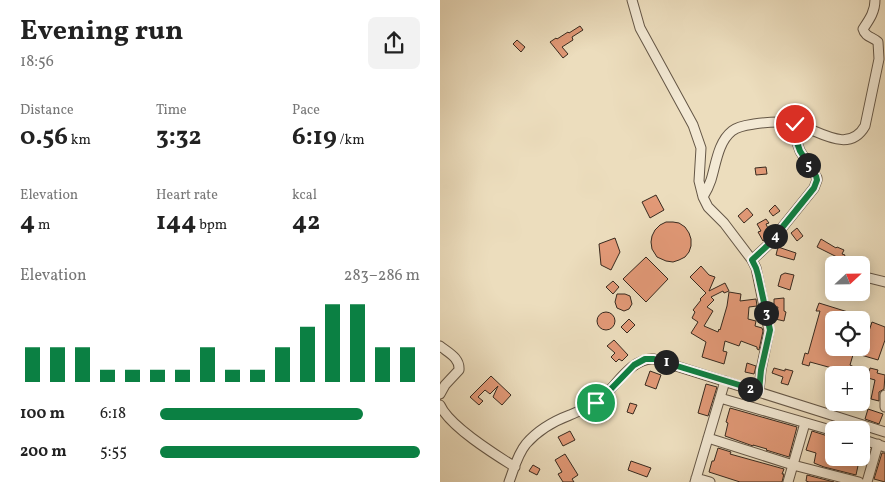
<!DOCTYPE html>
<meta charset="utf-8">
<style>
body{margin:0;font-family:Vollkorn,serif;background:#f2f2f2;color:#222;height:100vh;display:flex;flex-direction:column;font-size:19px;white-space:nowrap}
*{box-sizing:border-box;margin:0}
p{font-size:16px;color:#767676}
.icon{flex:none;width:28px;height:28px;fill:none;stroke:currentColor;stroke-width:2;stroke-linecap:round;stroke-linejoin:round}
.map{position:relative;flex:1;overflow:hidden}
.sheet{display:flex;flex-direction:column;background:#fff;width:440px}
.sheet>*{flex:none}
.needle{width:32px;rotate:68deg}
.buttons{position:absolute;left:385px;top:256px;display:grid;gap:10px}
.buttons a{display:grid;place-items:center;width:45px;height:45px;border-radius:8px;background:#fff;box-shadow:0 2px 12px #0003;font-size:25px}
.pin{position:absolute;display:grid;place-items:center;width:42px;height:42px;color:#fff;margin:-21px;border:2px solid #fff;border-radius:50%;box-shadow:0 1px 5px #0007}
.km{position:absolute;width:25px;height:25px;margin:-12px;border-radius:50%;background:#222;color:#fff;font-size:14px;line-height:25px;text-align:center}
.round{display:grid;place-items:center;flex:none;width:52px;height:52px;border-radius:8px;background:#f2f2f2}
.head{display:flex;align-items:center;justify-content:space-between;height:85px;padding:0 20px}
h1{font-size:28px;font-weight:700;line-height:38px}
.metrics{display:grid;grid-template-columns:repeat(3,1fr);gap:8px;height:85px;padding:5px 20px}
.metrics div{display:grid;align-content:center}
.metrics b{font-size:25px;font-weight:700}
.metrics small{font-size:14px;font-weight:400}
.metrics p{font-size:14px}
.chart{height:140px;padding:10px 20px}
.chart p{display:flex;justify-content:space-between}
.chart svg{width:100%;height:90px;margin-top:5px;stroke:#0b8043;stroke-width:6}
ul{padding:0 20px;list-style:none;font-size:16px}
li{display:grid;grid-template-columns:80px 60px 1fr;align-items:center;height:38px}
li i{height:12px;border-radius:6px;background:#0b8043}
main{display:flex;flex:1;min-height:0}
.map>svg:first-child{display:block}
.building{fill:#e29977;stroke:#37291e}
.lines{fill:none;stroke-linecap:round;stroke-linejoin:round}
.minor-casing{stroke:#645646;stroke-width:11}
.minor{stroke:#f3e9d4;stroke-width:9}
.route-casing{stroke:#fff;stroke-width:10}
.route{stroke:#0b8043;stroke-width:6}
</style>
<main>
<section class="sheet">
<div class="head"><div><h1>Evening run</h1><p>18:56</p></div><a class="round"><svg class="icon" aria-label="share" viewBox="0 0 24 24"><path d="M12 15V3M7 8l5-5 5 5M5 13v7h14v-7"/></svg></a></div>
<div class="metrics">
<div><p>Distance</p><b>0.56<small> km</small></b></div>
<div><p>Time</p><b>3:32</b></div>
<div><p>Pace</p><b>6:19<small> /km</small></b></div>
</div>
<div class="metrics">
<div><p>Elevation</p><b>4<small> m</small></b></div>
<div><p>Heart rate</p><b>144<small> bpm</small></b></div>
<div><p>kcal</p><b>42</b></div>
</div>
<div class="chart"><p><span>Elevation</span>283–286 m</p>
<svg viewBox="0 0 160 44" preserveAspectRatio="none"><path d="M5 44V27M15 44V27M25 44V27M35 44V38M45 44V38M55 44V38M65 44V38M75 44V27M85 44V38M95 44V38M105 44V27M115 44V17M125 44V6M135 44V6M145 44V27M155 44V27"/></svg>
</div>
<ul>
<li><b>100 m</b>6:18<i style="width:78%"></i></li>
<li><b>200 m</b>5:55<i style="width:100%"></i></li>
</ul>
</section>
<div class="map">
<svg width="445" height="482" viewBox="0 0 445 482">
<rect width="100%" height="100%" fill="#ecddbd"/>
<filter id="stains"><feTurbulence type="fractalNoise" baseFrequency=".004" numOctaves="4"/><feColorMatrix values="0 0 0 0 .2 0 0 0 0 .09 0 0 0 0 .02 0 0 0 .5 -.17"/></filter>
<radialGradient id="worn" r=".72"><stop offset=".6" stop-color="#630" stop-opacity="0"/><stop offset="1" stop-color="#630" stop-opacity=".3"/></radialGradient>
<path class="building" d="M 140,26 L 143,30 L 132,37 L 133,40 L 122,47 L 128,54 L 123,58 L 110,42 L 116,38 L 117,39 L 128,32 L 129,33 Z
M 77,40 L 85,47 L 81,52 L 73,44 Z
M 326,167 L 327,174 L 316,175 L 315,168 Z
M 216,195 L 224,210 L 210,218 L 202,202 Z
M 335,205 L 340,211 L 333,216 L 329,211 Z
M 307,208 L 313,215 L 304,223 L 298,216 Z
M 326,219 L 329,223 L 326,224 L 330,233 L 323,241 L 318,232 L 321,231 L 317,224 Z
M 226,222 L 233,222 L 239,223 L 245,227 L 249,233 L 251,239 L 251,246 L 249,252 L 245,257 L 239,260 L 233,262 L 226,261 L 217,257 L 212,249 L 211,242 L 212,236 L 215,230 L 220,225 Z
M 357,228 L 363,236 L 357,241 L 351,233 Z
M 175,238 L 180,252 L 171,270 L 161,265 L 159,244 Z
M 381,239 L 396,248 L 397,247 L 404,250 L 402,254 L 405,255 L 403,260 L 377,247 Z
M 338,247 L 356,253 L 354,260 L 336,255 Z
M 206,257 L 228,279 L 206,302 L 183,279 Z
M 261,266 L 269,275 L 275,277 L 269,291 L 285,283 L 289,291 L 284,293 L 283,291 L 271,297 L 274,300 L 267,307 L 273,311 L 264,326 L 278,332 L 279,329 L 280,330 L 287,306 L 289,292 L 301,294 L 300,301 L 316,299 L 317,306 L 309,307 L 308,319 L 316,321 L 315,326 L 322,328 L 323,331 L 319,350 L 317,349 L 317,347 L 301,341 L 299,346 L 285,341 L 283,351 L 287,352 L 284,364 L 262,357 L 266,342 L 251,333 L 258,322 L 252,318 L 255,312 L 253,310 L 261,300 L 260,299 L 266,293 L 250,277 Z
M 345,273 L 354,275 L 350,290 L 338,286 L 341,275 Z
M 173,281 L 179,287 L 173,294 L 166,287 Z
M 177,294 L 185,294 L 190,296 L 192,304 L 189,309 L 184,311 L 177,308 L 175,302 Z
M 344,298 L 344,311 L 346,312 L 344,321 L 335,319 L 338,307 L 334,307 L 334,299 Z
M 379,303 L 424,317 L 421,328 L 421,320 L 394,320 L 394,348 L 415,348 L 410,365 L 414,367 L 412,375 L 402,375 L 403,371 L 370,362 L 369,366 L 362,364 L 365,353 L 368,354 L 380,311 L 376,311 Z
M157 321a9 9 0 1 1 18 0a9 9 0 1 1-18 0Z
M 189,319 L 195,325 L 187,333 L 181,327 Z
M 432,322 L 445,327 L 445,340 L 438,360 L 421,355 Z
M 174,340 L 188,355 L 182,361 L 179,359 L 176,362 L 171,357 L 175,353 L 167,346 Z
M 307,363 L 316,366 L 314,374 L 305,372 Z
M 334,368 L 345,371 L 345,369 L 353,371 L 348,385 L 341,383 L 343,377 L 332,373 Z
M 430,368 L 438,370 L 437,373 L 445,375 L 444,389 L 439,392 L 439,401 L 431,399 L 435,380 L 428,378 Z
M 210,371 L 221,375 L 216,389 L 205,385 Z
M 51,376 L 71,395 L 62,405 L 53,397 L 58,386 L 50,394 L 45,390 L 38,397 L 43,401 L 39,405 L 30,397 Z
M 266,384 L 277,387 L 268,416 L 258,413 Z
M 190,403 L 197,405 L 193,414 L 187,412 Z
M 290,408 L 357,427 L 349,457 L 326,450 L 327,449 L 313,445 L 313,446 L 285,436 L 288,423 L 286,422 Z
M 428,409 L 443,414 L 439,424 L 425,419 Z
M 130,431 L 135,440 L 123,446 L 118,437 Z
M 372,431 L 394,438 L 394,458 L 421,458 L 421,446 L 430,449 L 426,463 L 419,461 L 416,475 L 384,467 L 374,463 L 376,453 L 366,450 Z
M 278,448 L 291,452 L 290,454 L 344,469 L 342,474 L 344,474 L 342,482 L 300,482 L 269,472 L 272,461 L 274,461 Z
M 442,453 L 445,453 L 445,482 L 434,479 Z
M 125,454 L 138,475 L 132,479 L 134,482 L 123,482 L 118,474 L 122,472 L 115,460 Z
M 191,461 L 211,468 L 207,477 L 188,470 Z
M 93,465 L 100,469 L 97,475 L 89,471 Z
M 367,475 L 394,482 L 369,482 L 366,481 Z"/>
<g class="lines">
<defs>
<path id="minor" d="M 192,0 L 200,28 L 253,125 L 261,148 L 259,181 L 263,197 L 268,207 L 284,223 L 312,260 L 316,268 L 329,331 L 321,370 L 319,391
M 263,197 C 266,192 269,186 271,180 C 276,164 278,142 292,131 C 298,126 307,125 314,124 C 327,122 340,121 352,123 C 376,128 408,156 425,126 L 439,59 L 438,42 C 433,37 425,37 423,29 C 429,20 435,12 435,0
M 312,260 L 328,245 L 374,188 L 377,180 L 377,178 L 360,151 L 350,123
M 421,276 L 445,282
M 0,346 C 9,353 20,358 19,370 L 5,385 L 0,394
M 445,395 L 445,407
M 280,398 L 394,431
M 0,405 C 9,426 54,454 75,467
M 268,438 L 353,465 L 419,482
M 421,439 L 445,447
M 256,478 L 270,482
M 69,482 C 74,469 77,455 86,444 C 98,430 114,421 130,415 C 141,410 152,406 161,399 C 176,386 192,357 214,359 L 445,432
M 255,482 L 285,381
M 348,482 L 365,423
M 427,482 L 438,444"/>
</defs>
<use href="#minor" class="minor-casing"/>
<use href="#minor" class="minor"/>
</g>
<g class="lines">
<defs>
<path id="route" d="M 156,403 L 168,392 L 194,365 L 205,359 L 214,359 L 319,391 L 321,370 L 330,330 L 318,275 L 316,268 L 312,260 L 328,245 L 374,188 L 377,180 L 376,176 L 360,151 L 350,123 L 355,124"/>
</defs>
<use href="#route" class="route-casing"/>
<use href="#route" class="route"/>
</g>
<rect width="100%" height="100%" filter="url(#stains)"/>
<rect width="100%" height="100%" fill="url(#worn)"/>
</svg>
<div class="buttons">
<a><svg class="needle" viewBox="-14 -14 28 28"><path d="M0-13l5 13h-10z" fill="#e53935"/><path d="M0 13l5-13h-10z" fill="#767676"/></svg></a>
<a><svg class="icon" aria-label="locate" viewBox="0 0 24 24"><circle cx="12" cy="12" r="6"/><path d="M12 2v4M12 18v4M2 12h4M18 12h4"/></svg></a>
<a>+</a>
<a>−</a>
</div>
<div class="pin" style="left:156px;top:403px;background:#1e9e55"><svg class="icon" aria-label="arrive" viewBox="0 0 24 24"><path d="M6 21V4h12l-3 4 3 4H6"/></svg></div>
<div class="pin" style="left:355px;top:124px;background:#d93025"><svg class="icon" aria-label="check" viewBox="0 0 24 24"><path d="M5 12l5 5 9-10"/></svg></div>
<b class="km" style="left:226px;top:362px">1</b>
<b class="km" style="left:310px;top:389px">2</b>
<b class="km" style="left:326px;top:313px">3</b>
<b class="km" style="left:335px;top:236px">4</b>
<b class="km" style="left:368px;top:165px">5</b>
</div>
</main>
